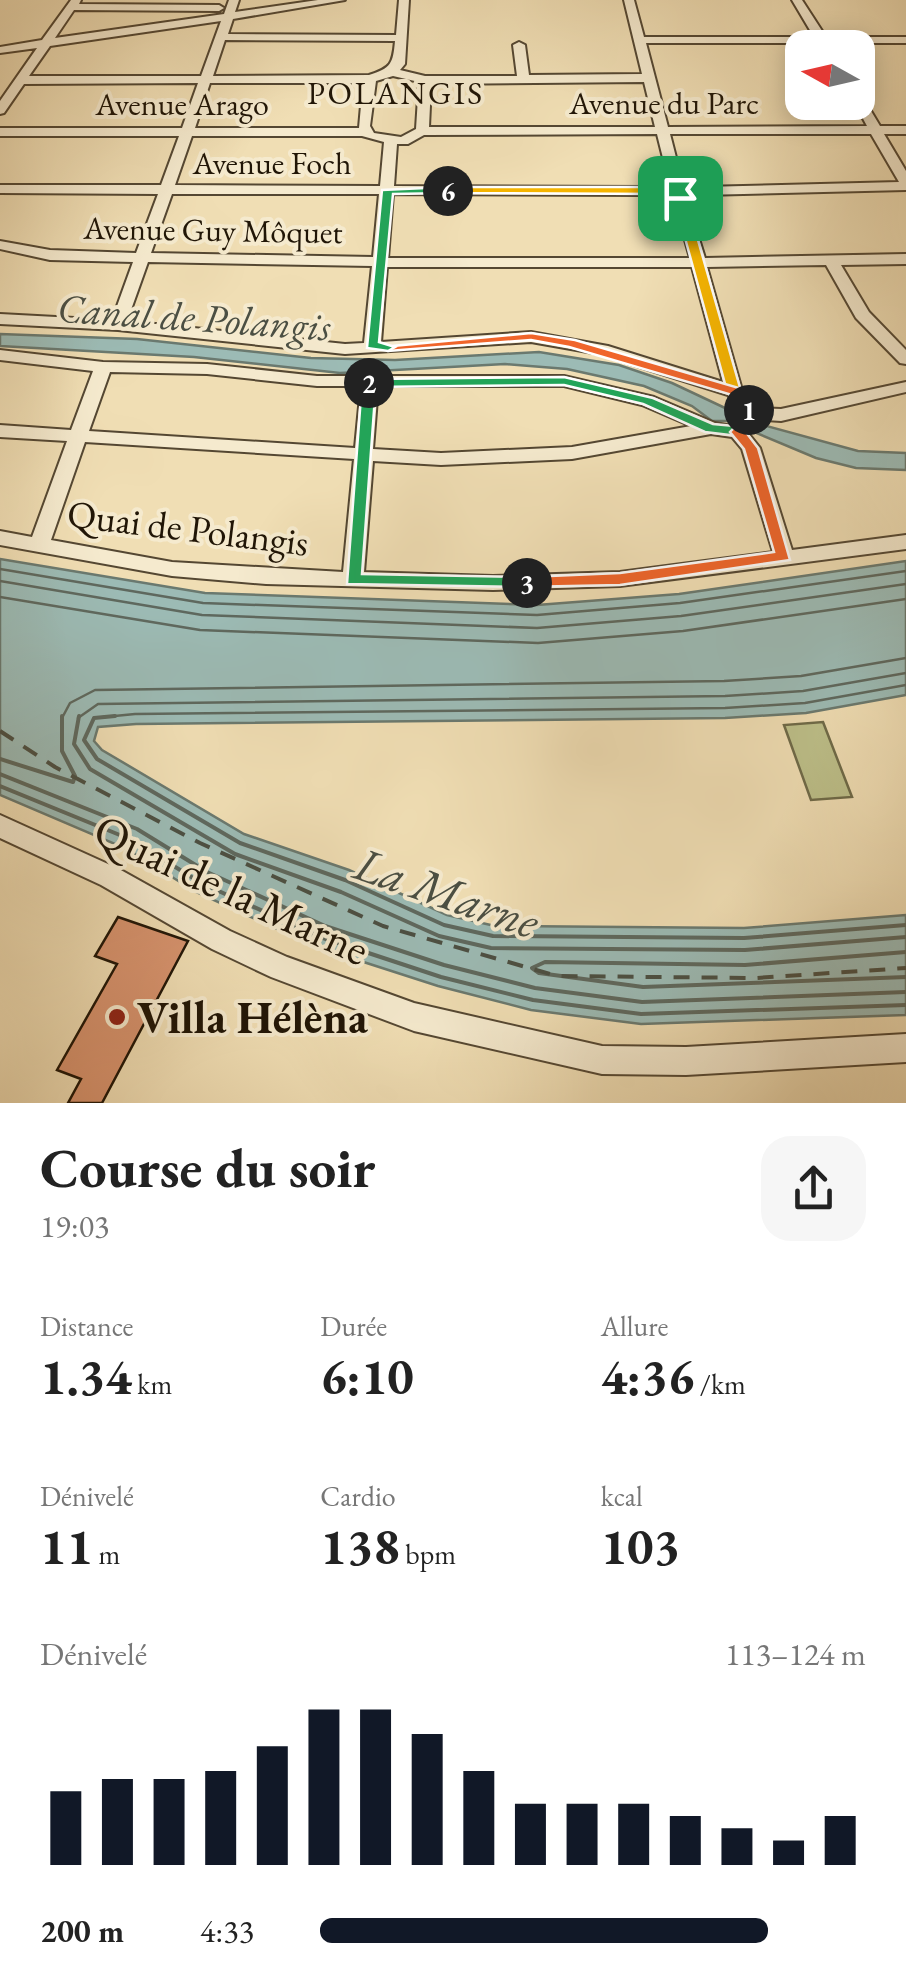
<!DOCTYPE html>
<html lang="fr">
<meta charset="utf-8">
<style>
body{margin:0;font-family:"EB Garamond",serif;background:#f6f6f6;color:#222;height:100vh;display:flex;flex-direction:column;font-size:38px;white-space:nowrap}
*{box-sizing:border-box;margin:0}
p{font-size:32px;color:#767676}
.icon{flex:none;width:55px;height:55px;fill:none;stroke:currentColor;stroke-width:2;stroke-linecap:round;stroke-linejoin:round}
.map{position:relative;height:1103px;overflow:hidden}
.side{display:flex;flex-direction:column;background:#fff;flex:1}
.side>*{flex:none}
.needle{width:65px;rotate:278deg}
.tools{position:absolute;left:785px;top:30px;display:grid;gap:20px}
.tools a{display:grid;place-items:center;width:90px;height:90px;border-radius:20px;background:#fff;box-shadow:0 5px 25px #0003;font-size:50px}
.pin{position:absolute;display:grid;place-items:center;width:85px;height:85px;color:#fff;margin:-42px;border-radius:20px;box-shadow:0 5px 15px #0006}
.km{position:absolute;width:50px;height:50px;margin:-25px;border-radius:50%;background:#222;color:#fff;font-size:28px;line-height:50px;text-align:center}
.round{display:grid;place-items:center;flex:none;width:105px;height:105px;border-radius:30px;background:#f6f6f6}
.headline{display:flex;align-items:center;justify-content:space-between;height:170px;padding:0 40px}
h1{font-size:55px;font-weight:700;line-height:75px}
.metrics{display:grid;grid-template-columns:repeat(3,1fr);gap:15px;height:170px;padding:10px 40px}
.metrics div{display:grid;align-content:center}
.metrics b{font-size:50px;font-weight:700}
.metrics small{font-size:28px;font-weight:400}
.metrics p{font-size:28px}
.chart{height:280px;padding:20px 40px}
.chart p{display:flex;justify-content:space-between}
.chart svg{width:100%;height:180px;margin-top:10px;stroke:#111827;stroke-width:6}
ul{padding:0 40px;list-style:none;font-size:32px}
li{display:grid;grid-template-columns:160px 120px 1fr;align-items:center;height:75px}
li i{height:25px;border-radius:12px;background:#111827}
.map>svg:first-child{display:block}
.green{fill:#bdc08a;stroke:#6e6a48;stroke-width:2.5}
.water{fill:#9cbbb5;stroke:#6a796f;stroke-width:2.5}
.lines{fill:none;stroke-linecap:round;stroke-linejoin:round}
.shore-far1{stroke:#5e685e;stroke-width:2.5}
.shore{stroke:#5e685e;stroke-width:4}
.ferry{stroke:#4b4f43;stroke-width:4;stroke-dasharray:16 12;stroke-linecap:butt}
.building{fill:#d7936e;stroke:#201506;stroke-width:2.5}
.minor-casing{stroke:#544732;stroke-width:4}
.minor{fill:#f5eace;fill-rule:evenodd}
.split-1{fill:#f5b400;stroke:#fff;stroke-width:2.5}
.split-2{fill:#22a559;stroke:#fff;stroke-width:2.5}
.split-3{fill:#22a559;stroke:#fff;stroke-width:2.5}
.split-4{fill:#f0652b;stroke:#fff;stroke-width:2.5}
.split-5{fill:#f0652b;stroke:#fff;stroke-width:2.5}
.split-6{fill:#22a559;stroke:#fff;stroke-width:2.5}
.split-7{fill:#f5b400;stroke:#fff;stroke-width:2.5}
.poi-dot{fill:#8f2418;stroke:#f5eace;stroke-width:4}
.labels{text-anchor:middle;stroke-width:8;stroke-linejoin:round;paint-order:stroke}
.far-neighbourhood-label{font-size:32px;letter-spacing:2.5px;fill:#201506;stroke:#f5eace}
.far-street-label{font-size:32px;fill:#201506;stroke:#f5eace}
.street-label{font-size:38px;fill:#201506;stroke:#f5eace}
.water-label{font-size:40px;font-style:italic;fill:#4b4f43;stroke:#f5eace}
.near-street-label{font-size:45px;fill:#201506;stroke:#f5eace}
.near-poi-label{font-size:45px;font-weight:bold;fill:#201506;stroke:#f5eace;text-anchor:start}
.near-water-label{font-size:48px;font-style:italic;fill:#4b4f43;stroke:#f5eace}
</style>
<div class="map">
<svg width="906" height="1103" viewBox="0 0 906 1103">
<rect width="100%" height="100%" fill="#f0deb4"/>
<filter id="stains"><feTurbulence type="fractalNoise" baseFrequency=".002" numOctaves="4"/><feColorMatrix values="0 0 0 0 .2 0 0 0 0 .09 0 0 0 0 .02 0 0 0 .5 -.17"/></filter>
<radialGradient id="worn" r=".72"><stop offset=".6" stop-color="#630" stop-opacity="0"/><stop offset="1" stop-color="#630" stop-opacity=".3"/></radialGradient>
<path class="green" d="M 823,722 L 852,797 L 811,800 L 784,725 Z"/>
<path class="water" d="M 0,334 L 137,339 L 311,358 L 395,360 L 539,352 L 619,365 L 672,383 L 759,424 L 858,451 L 906,453 L 906,470 L 856,468 L 816,458 L 728,421 L 712,421 L 692,406 L 644,386 L 567,369 L 505,364 L 340,373 L 194,357 L 0,346 Z
M 0,559 L 205,593 L 537,605 L 679,594 L 906,561 L 906,695 L 806,713 L 725,718 L 136,724 L 98,727 L 94,741 L 102,750 L 244,834 L 349,870 L 447,915 L 495,926 L 744,928 L 906,915 L 906,1015 L 641,1024 L 531,1010 L 438,986 L 317,947 L 196,892 L 127,849 L 0,795 Z"/>
<g class="lines">
<path class="shore-far1" d="M 0,569 L 203,603 L 537,615 L 680,603 L 906,571
M 0,581 L 202,615 L 537,628 L 681,616 L 906,584
M 0,597 L 200,630 L 538,643 L 683,631 L 906,599
M 62,718 L 70,703 L 95,690 L 724,681 L 801,676 L 906,658
M 78,718 L 98,704 L 725,696 L 803,691 L 906,673
M 94,718 L 135,714 L 725,708 L 805,703 L 906,685"/>
<path class="shore" d="M 79,716 L 74,744 L 90,769 L 235,854 L 341,892 L 439,936 L 491,948 L 745,950 L 906,937
M 115,716 L 94,718 L 84,740 L 97,759 L 240,843 L 345,880 L 444,925 L 493,936 L 744,938 L 906,925
M 0,759 L 73,782 L 75,776 L 62,751 L 62,716
M 0,774 L 137,829 L 207,872 L 325,926 L 444,965 L 535,988 L 642,1002 L 906,992
M 0,786 L 132,840 L 201,883 L 320,937 L 441,977 L 533,1000 L 641,1014 L 906,1005
M 906,952 L 745,965 L 545,962 L 532,968 L 539,973 L 643,987 L 906,977"/>
<path class="ferry" d="M 0,731 L 55,767 L 200,843 L 383,926 L 557,976 L 756,978 L 906,968"/>
</g>
<path class="building" d="M 118,917 L 188,941 L 102,1103 L 68,1103 L 81,1079 L 57,1070 L 117,964 L 95,956 Z"/>
<g class="lines">
<defs>
<path id="minor" d="M 71,0 L 81,0 L 79,4 L 219,5 L 224,8 L 219,11 L 74,10 L 55,38 L 224,14 L 229,0 L 239,0 L 235,12 L 318,0 L 345,0 L 233,19 L 228,34 L 396,35 L 399,0 L 409,0 L 405,64 L 400,70 L 425,76 L 517,76 L 513,45 L 519,42 L 525,45 L 529,75 L 642,74 L 624,0 L 634,0 L 644,37 L 814,37 L 792,0 L 802,0 L 826,37 L 906,37 L 906,43 L 830,43 L 832,48 L 821,48 L 818,43 L 646,43 L 668,127 L 867,126 L 854,102 L 858,102 L 858,95 L 862,96 L 880,126 L 906,126 L 906,134 L 884,134 L 906,171 L 906,190 L 702,195 L 676,188 L 648,195 L 393,194 L 388,258 L 690,258 L 673,197 L 685,194 L 705,258 L 906,254 L 906,264 L 841,265 L 869,312 L 906,350 L 906,364 L 900,363 L 856,318 L 826,265 L 707,267 L 742,390 L 756,408 L 781,409 L 906,382 L 906,392 L 781,421 L 751,419 L 745,417 L 728,395 L 599,354 L 531,342 L 345,354 L 118,330 L 0,324 L 0,314 L 112,320 L 133,262 L 50,260 L 0,249 L 0,241 L 50,250 L 136,253 L 158,194 L 0,193 L 0,185 L 161,185 L 179,136 L 0,136 L 0,128 L 182,128 L 198,83 L 24,84 L 4,113 L 0,114 L 0,101 L 37,48 L 0,53 L 0,47 L 42,40 ZM 221,21 L 201,76 L 29,76 L 50,46 ZM 225,40 L 395,41 C 393,64 391,68 369,75 L 213,76 ZM 393,76 L 419,82 L 416,129 L 401,137 L 374,133 L 370,126 L 376,81 ZM 644,82 L 655,127 L 429,127 L 431,84 ZM 210,83 L 363,83 L 359,128 L 195,128 ZM 657,134 L 669,182 L 648,187 L 394,186 L 397,144 L 408,144 L 424,135 ZM 670,134 L 871,134 L 899,182 L 702,187 L 682,181 ZM 192,136 L 362,136 L 384,142 L 380,186 L 175,185 ZM 172,194 L 379,194 L 373,257 L 151,253 ZM 148,262 L 372,266 L 364,343 L 345,344 L 127,321 ZM 387,267 L 692,267 L 723,382 L 608,346 L 531,332 L 381,342 Z
M 0,350 L 103,362 L 207,364 L 317,376 L 564,376 L 654,397 L 715,423 L 744,428 L 760,448 L 792,550 L 906,535 L 906,549 L 620,586 L 493,590 L 266,584 L 172,576 L 0,545 L 0,531 L 32,537 L 67,441 L 0,437 L 0,425 L 71,430 L 93,371 L 0,360 ZM 110,372 L 207,374 L 317,386 L 361,386 L 355,448 L 89,431 ZM 378,386 L 564,386 L 642,405 L 691,426 L 572,447 L 441,453 L 373,449 ZM 711,434 L 732,437 L 742,449 L 773,552 L 620,572 L 493,576 L 364,572 L 373,461 L 441,465 L 572,459 ZM 85,442 L 354,459 L 343,572 L 172,562 L 51,540 Z
M 0,815 L 119,869 L 230,931 L 287,957 L 414,1003 L 602,1046 L 686,1047 L 906,1034 L 906,1062 L 686,1075 L 602,1074 L 414,1031 L 271,977 L 212,949 L 101,885 L 0,838 Z"/>
</defs>
<use href="#minor" class="minor-casing"/>
<use href="#minor" class="minor"/>
</g>
<path class="split-1" d="M 680,194 L 686,198 L 741,391 L 754,413 L 743,413 L 727,391 L 674,198 Z"/>
<path class="split-2" d="M 564,377 L 653,398 L 713,424 L 734,426 L 749,405 L 758,413 L 738,436 L 705,432 L 643,404 L 564,385 L 369,387 L 362,383 L 369,379 Z"/>
<path class="split-3" d="M 369,379 L 376,383 L 362,574 L 527,577 L 535,583 L 533,587 L 347,584 L 362,383 Z"/>
<path class="split-4" d="M 747,414 L 754,418 L 745,431 L 758,448 L 790,560 L 620,585 L 521,587 L 518,583 L 527,577 L 620,573 L 774,552 L 744,449 L 730,432 Z"/>
<path class="split-5" d="M 531,333 L 575,340 L 739,388 L 758,413 L 752,422 L 742,422 L 744,413 L 729,394 L 569,347 L 531,340 L 388,351 L 382,347 Z"/>
<path class="split-6" d="M 448,187 L 452,193 L 393,194 L 379,342 L 395,347 L 388,351 L 367,348 L 382,190 Z"/>
<path class="split-7" d="M 448,187 L 663,187 L 686,198 L 680,201 L 661,194 L 444,193 Z"/>
<circle class="poi-dot" cx="117" cy="1017" r="10"/>
<g class="labels">
<g class="far-neighbourhood-label">
<text x="396" y="104">POLANGIS</text>
</g>
<g class="far-street-label">
<text x="664" y="114">Avenue du Parc</text>
<text x="182" y="115">Avenue Arago</text>
<text x="272" y="174">Avenue Foch</text>
<text transform="translate(213 230) rotate(1)" y="11">Avenue Guy Môquet</text>
</g>
<g class="street-label">
<text transform="translate(188 528) rotate(7)" y="13">Quai de Polangis</text>
</g>
<g class="water-label">
<text transform="translate(194 317) rotate(4)" y="14">Canal de Polangis</text>
</g>
<g class="near-street-label">
<text transform="translate(232 889) rotate(25)" y="16">Quai de la Marne</text>
</g>
<g class="near-poi-label">
<text x="137" y="1033">Villa Hélèna</text>
</g>
<g class="near-water-label">
<text transform="translate(447 892) rotate(19)" y="17">La Marne</text>
</g>
</g>
<rect width="100%" height="100%" filter="url(#stains)"/>
<rect width="100%" height="100%" fill="url(#worn)"/>
</svg>
<div class="tools">
<a><svg class="needle" viewBox="-14 -14 28 28"><path d="M0-13l5 13h-10z" fill="#e53935"/><path d="M0 13l5-13h-10z" fill="#767676"/></svg></a>
</div>
<div class="pin" style="left:680px;top:198px;background:#1e9e55"><svg class="icon" aria-label="arrive" viewBox="0 0 24 24"><path d="M6 21V4h12l-3 4 3 4H6"/></svg></div>
<b class="km" style="left:749px;top:410px">1</b>
<b class="km" style="left:369px;top:383px">2</b>
<b class="km" style="left:527px;top:583px">3</b>
<b class="km" style="left:448px;top:191px">6</b>
</div>
<section class="side">
<div class="headline"><div><h1>Course du soir</h1><p>19:03</p></div><a class="round"><svg class="icon" aria-label="share" viewBox="0 0 24 24"><path d="M12 15V3M7 8l5-5 5 5M5 13v7h14v-7"/></svg></a></div>
<div class="metrics">
<div><p>Distance</p><b>1.34<small> km</small></b></div>
<div><p>Durée</p><b>6:10</b></div>
<div><p>Allure</p><b>4:36<small> /km</small></b></div>
</div>
<div class="metrics">
<div><p>Dénivelé</p><b>11<small> m</small></b></div>
<div><p>Cardio</p><b>138<small> bpm</small></b></div>
<div><p>kcal</p><b>103</b></div>
</div>
<div class="chart"><p><span>Dénivelé</span>113–124 m</p>
<svg viewBox="0 0 160 44" preserveAspectRatio="none"><path d="M5 44V26M15 44V23M25 44V23M35 44V21M45 44V15M55 44V6M65 44V6M75 44V12M85 44V21M95 44V29M105 44V29M115 44V29M125 44V32M135 44V35M145 44V38M155 44V32"/></svg>
</div>
<ul>
<li><b>200 m</b>4:33<i style="width:82%"></i></li>
</ul>
</section>
